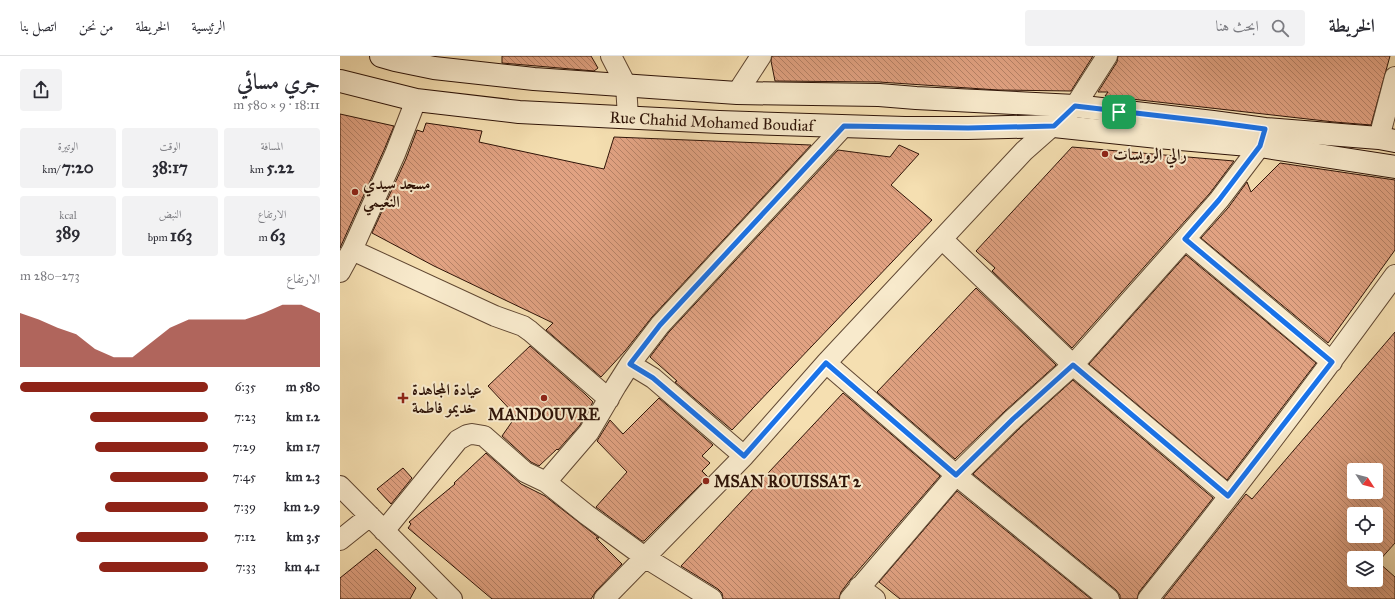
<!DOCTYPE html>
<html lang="ar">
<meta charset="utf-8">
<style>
body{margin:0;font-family:"IM FELL Great Primer",Amiri,serif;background:#f2f2f3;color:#2b2b33;direction:rtl;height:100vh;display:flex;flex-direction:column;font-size:15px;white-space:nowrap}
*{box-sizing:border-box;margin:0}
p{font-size:13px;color:#7c7c81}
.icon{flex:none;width:22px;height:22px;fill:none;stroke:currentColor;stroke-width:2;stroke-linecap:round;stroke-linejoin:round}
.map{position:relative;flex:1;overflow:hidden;direction:ltr}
.drawer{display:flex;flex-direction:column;background:#fff;width:340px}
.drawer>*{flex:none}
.needle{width:26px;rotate:126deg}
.controls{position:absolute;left:1007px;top:407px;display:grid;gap:8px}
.controls a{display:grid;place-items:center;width:36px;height:36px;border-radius:4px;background:#fff;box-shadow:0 4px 16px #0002;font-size:20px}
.pin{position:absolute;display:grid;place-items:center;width:34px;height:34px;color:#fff;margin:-17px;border-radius:8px;box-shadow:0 2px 6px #0006}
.round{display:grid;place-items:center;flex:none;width:42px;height:42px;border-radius:4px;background:#f2f2f3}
.overview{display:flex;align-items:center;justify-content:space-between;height:68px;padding:0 20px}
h1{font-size:22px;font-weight:700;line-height:30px}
.stats{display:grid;grid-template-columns:repeat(3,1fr);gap:6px;height:68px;padding:4px 20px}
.stats div{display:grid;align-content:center;border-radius:4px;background:#f2f2f3;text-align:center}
.stats b{font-size:17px;font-weight:700}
.stats small{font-size:11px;font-weight:400}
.stats p{font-size:11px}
.chart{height:112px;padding:8px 20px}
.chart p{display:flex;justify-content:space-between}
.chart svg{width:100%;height:72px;margin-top:4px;fill:#8f2418;opacity:.7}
ul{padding:0 20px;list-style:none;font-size:13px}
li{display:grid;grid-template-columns:64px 48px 1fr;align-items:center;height:30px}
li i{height:10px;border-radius:5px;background:#8f2418}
header{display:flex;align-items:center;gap:24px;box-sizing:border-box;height:56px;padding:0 20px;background:#fff;border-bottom:1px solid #e1e1e2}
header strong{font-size:19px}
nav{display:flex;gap:22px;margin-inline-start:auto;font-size:14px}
.search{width:280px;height:36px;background:#f2f2f3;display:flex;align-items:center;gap:10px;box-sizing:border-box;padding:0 14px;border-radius:4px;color:#7c7c81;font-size:15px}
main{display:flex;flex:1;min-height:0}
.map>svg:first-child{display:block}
.building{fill:url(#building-back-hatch);stroke:#2f1408;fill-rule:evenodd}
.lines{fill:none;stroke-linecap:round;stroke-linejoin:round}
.minor-casing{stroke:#604732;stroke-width:22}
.secondary-casing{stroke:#2f1408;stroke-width:24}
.minor{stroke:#f8eacc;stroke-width:20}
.secondary{stroke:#f8eacc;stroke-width:22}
.route-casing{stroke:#fff;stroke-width:8}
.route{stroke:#1a73e8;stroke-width:5}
.poi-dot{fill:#8f2418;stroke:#f8eacc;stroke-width:1.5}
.labels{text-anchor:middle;stroke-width:4;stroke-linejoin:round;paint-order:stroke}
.street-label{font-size:16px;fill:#2f1408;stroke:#f8eacc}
.poi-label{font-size:16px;font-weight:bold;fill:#2f1408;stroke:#f8eacc;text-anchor:start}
</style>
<header>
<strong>الخريطة</strong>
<div class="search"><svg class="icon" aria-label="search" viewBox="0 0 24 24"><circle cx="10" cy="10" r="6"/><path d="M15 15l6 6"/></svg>ابحث هنا</div>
<nav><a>الرئيسية</a><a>الخريطة</a><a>من نحن</a><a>اتصل بنا</a></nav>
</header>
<main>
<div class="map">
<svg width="1055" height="543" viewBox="0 0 1055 543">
<defs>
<pattern id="building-back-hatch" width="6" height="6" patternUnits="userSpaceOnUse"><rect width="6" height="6" fill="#e1a282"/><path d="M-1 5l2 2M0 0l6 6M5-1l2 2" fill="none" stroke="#b78368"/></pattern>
</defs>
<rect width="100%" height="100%" fill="#f5dfb1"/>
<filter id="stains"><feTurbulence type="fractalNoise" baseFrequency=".005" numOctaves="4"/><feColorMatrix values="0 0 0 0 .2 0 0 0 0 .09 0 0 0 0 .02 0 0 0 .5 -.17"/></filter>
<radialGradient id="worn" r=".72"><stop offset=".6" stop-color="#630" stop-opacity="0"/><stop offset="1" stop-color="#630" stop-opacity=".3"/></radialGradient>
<path class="building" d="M 162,0 L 251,0 L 258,12 L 254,15 L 162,7 Z
M 432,0 L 753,0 L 731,35 L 658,34 L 539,26 L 435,25 L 431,5 Z
M 778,0 L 1050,0 L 1031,69 L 994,66 L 765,40 L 768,36 L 758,36 L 777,6 Z
M 0,58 L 54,70 L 44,94 L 0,192 Z
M 86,67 L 142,75 L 139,86 L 264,113 L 274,81 L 471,89 L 312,261 L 285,295 L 261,321 L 206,274 L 213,267 L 94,210 L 32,177 L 66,103 L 77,74 L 83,76 Z
M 559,89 L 579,98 L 551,129 L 592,164 L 392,374 L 335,326 L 337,325 L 310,301 L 329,276 L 498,94 L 550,101 Z
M 732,91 L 894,105 L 870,137 L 732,292 L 652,215 L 655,212 L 636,195 Z
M 940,107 L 1055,124 L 1055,194 L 988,287 L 861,182 L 888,152 L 907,126 L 911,136 Z
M 846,199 L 976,307 L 887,424 L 749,308 Z
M 636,232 L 716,309 L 665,355 L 615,403 L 537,336 Z
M 1055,276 L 1055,487 L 1038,506 L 1055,521 L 1055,543 L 823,543 L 906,438 L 912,443 ZM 1014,414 L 1036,414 L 1036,436 L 1014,436 ZM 1014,458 L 1036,458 L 1036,480 L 1014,480 ZM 1014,502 L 1036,502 L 1036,524 L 1014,524 Z
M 190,290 L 245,338 L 253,346 L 240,369 L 218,394 L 217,393 L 199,410 L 191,406 L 162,380 L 176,360 L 148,330 Z
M 733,324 L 873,442 L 799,536 L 797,543 L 780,543 L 780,539 L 776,534 L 633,418 L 681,371 Z
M 503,337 L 600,420 L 510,524 L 501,536 L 499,543 L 383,543 L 382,537 L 378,533 L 341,510 Z
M 319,342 L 373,389 L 362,400 L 370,407 L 362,415 L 368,421 L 304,485 L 302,485 L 256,451 L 287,416 L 257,385 L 270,364 L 283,378 Z
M 146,397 L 181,428 L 205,440 L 259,482 L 256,482 L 282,508 L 256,535 L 251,543 L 152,543 L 68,472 L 71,468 L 69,466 L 115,428 L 114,427 Z
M 63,412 L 72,422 L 51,448 L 37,433 Z
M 617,435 L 751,543 L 560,543 L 539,526 Z
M 36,493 L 76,532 L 70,543 L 0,543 L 0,522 Z"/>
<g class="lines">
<defs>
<path id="minor" d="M 271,0 L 286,29 L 288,61
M 397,37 L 421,0
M 1039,82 L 1055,21
M 602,183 L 733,309 L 889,440
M 845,183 L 992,306
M 12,194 L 155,260 L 183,270 L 190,275 L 269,343
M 0,216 L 12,194 L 55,98 L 76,44
M 486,307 L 616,419 L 769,543
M 290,308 L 320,269 L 504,70
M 206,426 L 249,376 L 276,330 L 290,308 L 313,322 L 404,400
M 0,430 L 112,543
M 44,475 L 118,384 L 127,379 L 132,378 L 144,380 L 185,416 L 206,426 L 247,459 L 306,502 L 372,543
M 0,484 L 30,460
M 519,531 L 535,543
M 264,543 L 404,400 L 486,307 L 684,95 L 735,50 L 767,0
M 510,543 L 616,419 L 673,363 L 733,309 L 845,183 L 879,144 L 920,90 L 924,77
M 808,543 C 893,437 975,329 1055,219"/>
<g id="secondary">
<path d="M 41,0 L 55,4 L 94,12 L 194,23 L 397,37 L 539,39 L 576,42 L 735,50 L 873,66 L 925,73 L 1039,82 L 1055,85"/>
<path id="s1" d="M 0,25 L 76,44 L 179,56 L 379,66 L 565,72 L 628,72 L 714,70 L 818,81 L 920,90 L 1055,111"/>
</g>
</defs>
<use href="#minor" class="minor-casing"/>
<use href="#secondary" class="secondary-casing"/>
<use href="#minor" class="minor"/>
<use href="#secondary" class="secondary"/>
</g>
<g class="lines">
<defs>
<path id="route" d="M 735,50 L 873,66 L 925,73 L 920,90 L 879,144 L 845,183 L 992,306 L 888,440 L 733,309 L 673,363 L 616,419 L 486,307 L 404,400 L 313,322 L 290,308 L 320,269 L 504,70 L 628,72 L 714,70 Z"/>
</defs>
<use href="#route" class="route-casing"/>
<use href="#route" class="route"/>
</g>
<g class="poi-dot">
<circle cx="765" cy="98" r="4"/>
<circle cx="15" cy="136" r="4"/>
<path d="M61 336h4v4h4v4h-4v4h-4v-4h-4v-4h4z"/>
<circle cx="204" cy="342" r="4"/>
<circle cx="366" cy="425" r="4"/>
</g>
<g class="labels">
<g class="street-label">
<text dy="6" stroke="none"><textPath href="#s1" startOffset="375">Rue Chahid Mohamed Boudiaf</textPath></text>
</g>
<g class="poi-label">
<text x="773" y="104">رالي الرويسات</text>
<text x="23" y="133">مسجد سيدي<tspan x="23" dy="18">النعيمي</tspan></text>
<text x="72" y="339">عيادة المجاهدة<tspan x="72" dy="18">خديمو فاطمة</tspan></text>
<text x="204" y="364" text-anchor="middle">MANDOUVRE</text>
<text x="374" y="431">MSAN ROUISSAT 2</text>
</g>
</g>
<rect width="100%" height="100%" filter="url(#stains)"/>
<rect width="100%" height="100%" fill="url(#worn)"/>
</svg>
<div class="controls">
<a><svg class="needle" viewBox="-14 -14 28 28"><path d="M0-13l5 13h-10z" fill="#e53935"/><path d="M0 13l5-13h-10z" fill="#7c7c81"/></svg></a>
<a><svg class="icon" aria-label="locate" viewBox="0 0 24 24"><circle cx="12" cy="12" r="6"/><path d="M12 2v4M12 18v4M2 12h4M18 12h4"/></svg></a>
<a><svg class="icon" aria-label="layers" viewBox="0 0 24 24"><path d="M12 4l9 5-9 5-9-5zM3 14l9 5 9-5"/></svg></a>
</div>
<div class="pin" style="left:779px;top:56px;background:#1e9e55"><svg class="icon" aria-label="arrive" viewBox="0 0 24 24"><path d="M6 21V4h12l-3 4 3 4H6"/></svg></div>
</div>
<section class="drawer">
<div class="overview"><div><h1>جري مسائي</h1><p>18:11 · 9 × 580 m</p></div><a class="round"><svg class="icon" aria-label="share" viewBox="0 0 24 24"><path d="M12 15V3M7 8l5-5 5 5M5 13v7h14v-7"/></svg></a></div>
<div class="stats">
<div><p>المسافة</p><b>5.22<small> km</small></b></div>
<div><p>الوقت</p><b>38:17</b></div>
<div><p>الوتيرة</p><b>7:20<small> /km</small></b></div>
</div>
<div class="stats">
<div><p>الارتفاع</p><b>63<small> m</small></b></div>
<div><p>النبض</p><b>163<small> bpm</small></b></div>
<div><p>kcal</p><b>389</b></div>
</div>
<div class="chart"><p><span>الارتفاع</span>273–280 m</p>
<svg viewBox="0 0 160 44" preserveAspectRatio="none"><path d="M0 44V11L10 15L20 20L30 24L40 33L50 38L60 38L70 29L80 20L90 15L100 15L110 15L120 15L130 11L140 6L150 6L160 11V44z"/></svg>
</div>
<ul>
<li><b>580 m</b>6:35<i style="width:100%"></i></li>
<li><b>1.2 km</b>7:23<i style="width:63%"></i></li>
<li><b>1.7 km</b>7:29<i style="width:60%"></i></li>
<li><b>2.3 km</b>7:45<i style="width:52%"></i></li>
<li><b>2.9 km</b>7:39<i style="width:55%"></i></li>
<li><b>3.5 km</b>7:12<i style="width:70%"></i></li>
<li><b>4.1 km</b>7:33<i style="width:58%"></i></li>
</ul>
</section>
</main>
